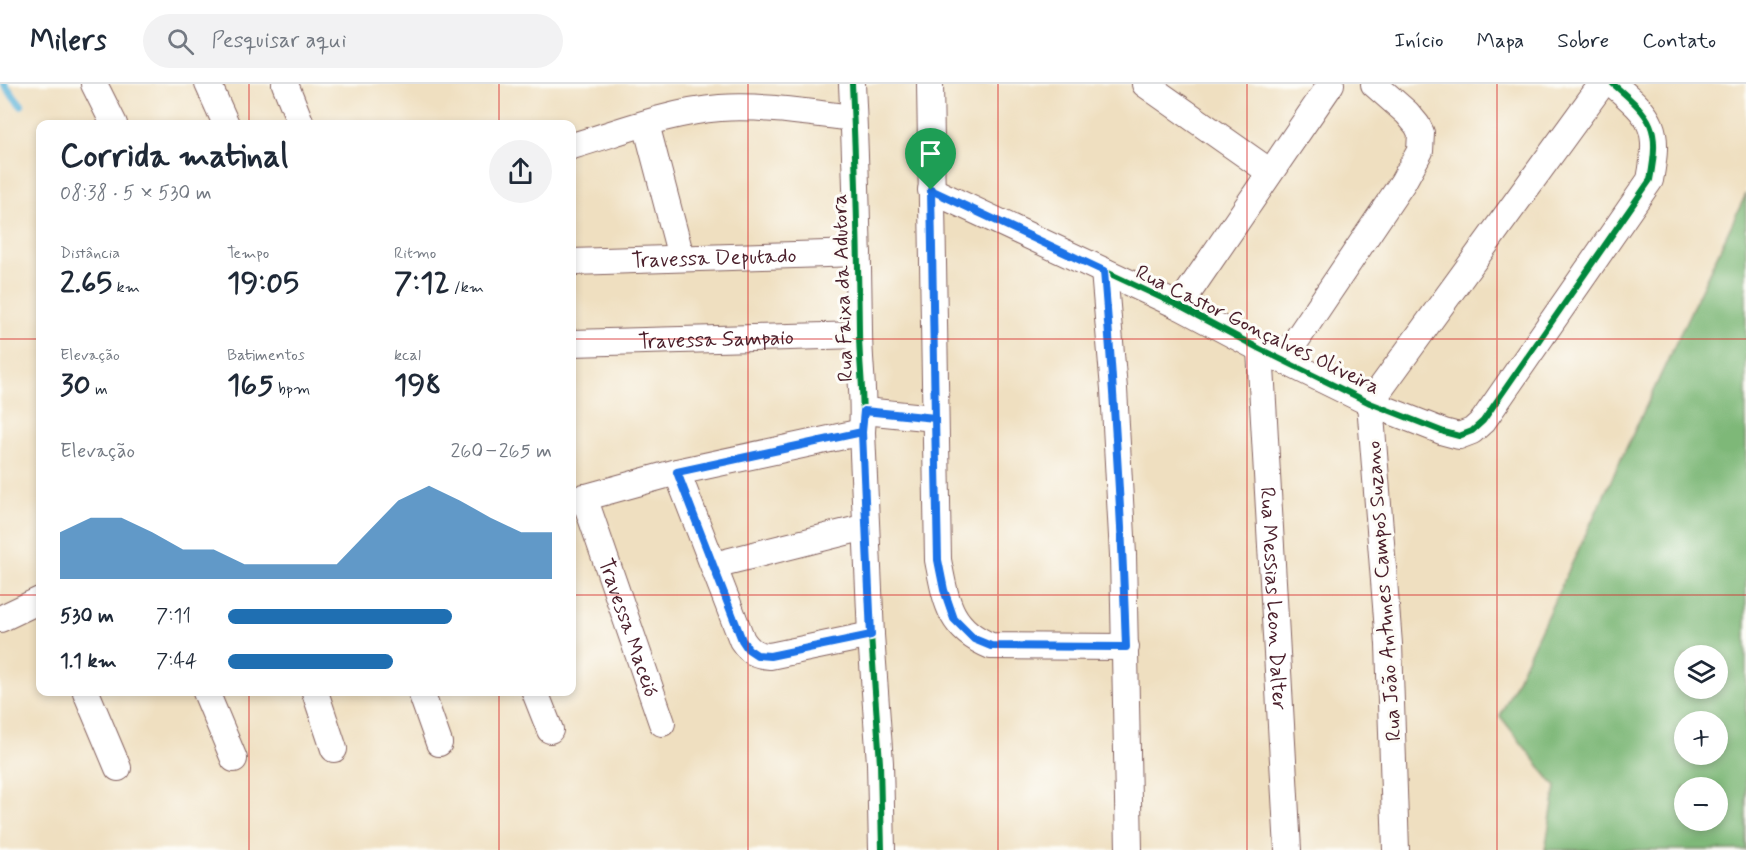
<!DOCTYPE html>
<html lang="pt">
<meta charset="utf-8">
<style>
body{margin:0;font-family:Mynerve,sans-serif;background:#f2f2f3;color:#1f2937;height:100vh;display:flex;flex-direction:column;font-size:22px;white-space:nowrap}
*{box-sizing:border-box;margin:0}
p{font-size:20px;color:#747a83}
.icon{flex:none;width:33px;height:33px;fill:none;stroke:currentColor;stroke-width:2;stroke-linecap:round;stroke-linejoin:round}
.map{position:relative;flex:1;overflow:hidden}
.sheet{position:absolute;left:36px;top:36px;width:540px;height:576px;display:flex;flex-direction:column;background:#fff;border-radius:12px;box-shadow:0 3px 9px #0003}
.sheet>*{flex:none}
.buttons{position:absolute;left:1674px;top:561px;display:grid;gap:12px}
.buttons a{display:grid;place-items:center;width:54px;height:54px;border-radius:50%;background:#fff;box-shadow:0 3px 9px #0003;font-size:30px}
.pin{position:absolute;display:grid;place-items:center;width:51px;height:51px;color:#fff;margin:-62px -26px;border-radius:50% 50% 50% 0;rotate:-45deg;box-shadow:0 0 6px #0007}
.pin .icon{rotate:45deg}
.round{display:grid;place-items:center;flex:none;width:63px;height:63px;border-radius:32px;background:#f2f2f3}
.summary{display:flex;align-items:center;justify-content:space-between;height:102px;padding:0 24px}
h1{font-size:33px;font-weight:700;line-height:45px}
.figures{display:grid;grid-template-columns:repeat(3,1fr);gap:9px;height:102px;padding:6px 24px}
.figures div{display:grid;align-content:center}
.figures b{font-size:30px;font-weight:700}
.figures small{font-size:16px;font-weight:400}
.figures p{font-size:16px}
.chart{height:168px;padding:12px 24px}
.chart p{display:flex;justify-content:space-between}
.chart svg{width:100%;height:108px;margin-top:6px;fill:#1f6fb2;opacity:.7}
ul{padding:0 24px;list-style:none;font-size:20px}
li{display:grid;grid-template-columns:96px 72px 1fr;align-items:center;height:45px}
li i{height:15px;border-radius:8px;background:#1f6fb2}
header{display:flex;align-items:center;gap:36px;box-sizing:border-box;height:84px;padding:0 30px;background:#fff;border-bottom:2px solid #e0e1e3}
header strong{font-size:28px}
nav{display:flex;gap:33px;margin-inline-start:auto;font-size:21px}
.search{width:420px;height:54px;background:#f2f2f3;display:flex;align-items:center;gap:15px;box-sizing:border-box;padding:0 21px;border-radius:33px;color:#747a83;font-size:22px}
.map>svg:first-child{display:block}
.forest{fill:#7eb878;stroke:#646c52;stroke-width:1.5;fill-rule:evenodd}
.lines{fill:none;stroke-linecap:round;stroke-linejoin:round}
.stream{stroke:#5db4d9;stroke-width:8}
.minor-casing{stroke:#84625f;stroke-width:28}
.minor{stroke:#fff;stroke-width:26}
.cycleway-casing{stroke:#fdfcf7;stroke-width:10}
.cycleway{stroke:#00873e;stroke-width:6}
.route-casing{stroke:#fff;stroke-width:12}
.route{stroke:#1a73e8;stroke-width:8}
.grid{fill:none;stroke:#d62828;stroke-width:1.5;stroke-opacity:0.55}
.labels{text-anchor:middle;stroke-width:6;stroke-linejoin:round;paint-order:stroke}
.street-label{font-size:21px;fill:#4a1f2b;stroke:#fdfcf7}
</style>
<header>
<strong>Milers</strong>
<div class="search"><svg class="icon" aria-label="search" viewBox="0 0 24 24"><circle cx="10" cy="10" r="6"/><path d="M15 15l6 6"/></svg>Pesquisar aqui</div>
<nav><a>Início</a><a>Mapa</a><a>Sobre</a><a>Contato</a></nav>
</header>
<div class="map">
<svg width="1746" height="766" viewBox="0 0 1746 766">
<rect width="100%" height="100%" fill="#fdfcf7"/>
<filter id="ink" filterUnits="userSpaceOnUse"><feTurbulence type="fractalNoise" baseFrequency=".0167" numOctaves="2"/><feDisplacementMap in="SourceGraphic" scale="12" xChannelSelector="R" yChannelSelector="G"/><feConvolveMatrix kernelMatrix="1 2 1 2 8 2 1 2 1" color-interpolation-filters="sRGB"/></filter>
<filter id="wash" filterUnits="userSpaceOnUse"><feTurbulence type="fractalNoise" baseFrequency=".008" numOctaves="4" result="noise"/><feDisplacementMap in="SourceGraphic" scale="24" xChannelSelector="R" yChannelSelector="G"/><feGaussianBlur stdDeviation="1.35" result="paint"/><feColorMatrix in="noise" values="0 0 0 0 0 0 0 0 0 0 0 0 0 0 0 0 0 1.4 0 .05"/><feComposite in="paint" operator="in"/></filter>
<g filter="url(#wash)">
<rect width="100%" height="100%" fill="#efdfc0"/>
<path class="forest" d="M 1746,110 L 1746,766 L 1545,766 L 1556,703 L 1500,632 ZM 1684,572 L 1718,572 L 1718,604 L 1684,604 ZM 1684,638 L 1718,638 L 1718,670 L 1684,670 ZM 1684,704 L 1718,704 L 1718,736 L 1684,736 Z"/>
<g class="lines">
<path class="stream" d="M 4,0 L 21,21"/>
</g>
</g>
<g filter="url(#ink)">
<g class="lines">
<defs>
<g id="minor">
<path d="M 94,0 L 114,40"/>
<path d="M 208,0 L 226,40"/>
<path d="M 285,0 L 301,40"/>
<path d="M 852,0 C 856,82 858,165 859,247 C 859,281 865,314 862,348 L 871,551 L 880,679 L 882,766"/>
<path d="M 930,0 L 938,476 C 946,517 949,545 991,562 L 1126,563"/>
<path d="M 1145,0 L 1270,88"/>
<path d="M 646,40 L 681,173"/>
<path d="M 572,62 C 620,48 669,28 720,24 C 764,21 809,29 853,34"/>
<path d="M 931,106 L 1179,222 L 1260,265 L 1370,319 L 1444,348 L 1459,352 L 1472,347 L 1483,337 L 1650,96 C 1660,43 1653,34 1613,0"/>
<path id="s1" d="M 572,178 L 858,169"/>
<path d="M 1104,187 L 1114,305 L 1123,471 L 1129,766"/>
<path d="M 1179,222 L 1331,0"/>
<path id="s2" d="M 572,259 L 859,251"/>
<path id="s3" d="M 1260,265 L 1288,766"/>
<path d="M 1283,276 L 1403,98 L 1420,67 L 1421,49 L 1417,41 L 1407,29 L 1374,0"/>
<path d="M 864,327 L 935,334"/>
<path d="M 677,388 L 742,556 C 750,568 756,571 770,572 L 871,551"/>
<path id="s4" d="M 584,413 L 662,639"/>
<path d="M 572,417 L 677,388 L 862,348"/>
<path d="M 714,481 L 866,443"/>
<path d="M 0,535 L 40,516"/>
<path d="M 86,608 L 118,684"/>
<path d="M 206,608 L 234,675"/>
<path d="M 315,608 L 334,665"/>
<path d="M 421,608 L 439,659"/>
<path d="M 535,608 L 550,646"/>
<path d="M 1396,766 L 1389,560 L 1370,319 L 1602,0"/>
</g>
</defs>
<use href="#minor" class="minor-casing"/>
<use href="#minor" class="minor"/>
<defs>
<path id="cycleway" d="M 852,0 C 856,82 858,165 859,247 C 859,281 865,314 862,348 L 871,551 L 880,679 L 882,766
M 931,106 L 1179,222 L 1260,265 L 1370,319 L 1444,348 L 1459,352 L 1472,347 L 1483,337 L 1650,96 C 1660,43 1653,34 1613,0"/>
</defs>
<use href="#cycleway" class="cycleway-casing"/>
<use href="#cycleway" class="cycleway"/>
</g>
</g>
<g class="lines" filter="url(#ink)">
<defs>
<path id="route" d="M 931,106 L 935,334 L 864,327 L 862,348 L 871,551 L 770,572 L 757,571 L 748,565 L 742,556 L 677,388 L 862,348 L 864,327 L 935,334 L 938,476 L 944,506 L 954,535 L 974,555 L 991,562 L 1126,563 C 1122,438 1114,312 1104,187 L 931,106"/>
</defs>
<use href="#route" class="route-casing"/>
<use href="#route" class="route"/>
</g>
<path class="grid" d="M 249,0 L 249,40M 499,0 L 499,40M 748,0 L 748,766M 998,0 L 998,766M 1247,0 L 1247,766M 1497,0 L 1497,766M 0,255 L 40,255M 572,255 L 1746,255M 0,511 L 40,511M 572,511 L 1746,511M 249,608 L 249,766M 499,608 L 499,766"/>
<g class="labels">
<g class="street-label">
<text dy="7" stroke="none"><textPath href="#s1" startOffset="142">Travessa Deputado</textPath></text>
<text transform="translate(842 204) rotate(-92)" y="7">Rua Faixa da Adutora</text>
<text transform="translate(1258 245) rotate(26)" y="7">Rua Castor Gonçalves Oliveira</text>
<text dy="7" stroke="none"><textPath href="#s2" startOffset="144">Travessa Sampaio</textPath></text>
<text transform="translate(1383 507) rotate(-94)" y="7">Rua João Antunes Campos Suzano</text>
<text dy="7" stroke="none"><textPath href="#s3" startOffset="250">Rua Messias Leon Dalter</textPath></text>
<text dy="7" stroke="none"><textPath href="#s4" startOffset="138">Travessa Maceió</textPath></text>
</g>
</g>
</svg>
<div class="buttons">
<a><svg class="icon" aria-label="layers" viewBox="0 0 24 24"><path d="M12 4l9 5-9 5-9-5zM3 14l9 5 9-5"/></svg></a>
<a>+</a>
<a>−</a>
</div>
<div class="pin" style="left:931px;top:106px;background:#1e9e55"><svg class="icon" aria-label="arrive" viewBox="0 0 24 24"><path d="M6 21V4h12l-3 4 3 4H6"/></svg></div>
<section class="sheet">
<div class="summary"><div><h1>Corrida matinal</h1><p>08:38 · 5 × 530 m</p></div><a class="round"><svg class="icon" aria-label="share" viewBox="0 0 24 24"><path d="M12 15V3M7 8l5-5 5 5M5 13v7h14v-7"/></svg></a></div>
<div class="figures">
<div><p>Distância</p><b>2.65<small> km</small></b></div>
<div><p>Tempo</p><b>19:05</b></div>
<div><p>Ritmo</p><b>7:12<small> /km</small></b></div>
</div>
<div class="figures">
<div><p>Elevação</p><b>30<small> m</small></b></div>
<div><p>Batimentos</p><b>165<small> bpm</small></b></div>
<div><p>kcal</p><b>198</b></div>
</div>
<div class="chart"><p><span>Elevação</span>260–265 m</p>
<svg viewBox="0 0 160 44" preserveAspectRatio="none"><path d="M0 44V25L10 19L20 19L30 25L40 32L50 32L60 38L70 38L80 38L90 38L100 25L110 12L120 6L130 12L140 19L150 25L160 25V44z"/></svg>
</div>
<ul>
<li><b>530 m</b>7:11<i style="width:69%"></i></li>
<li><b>1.1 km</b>7:44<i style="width:51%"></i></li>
</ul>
</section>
</div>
